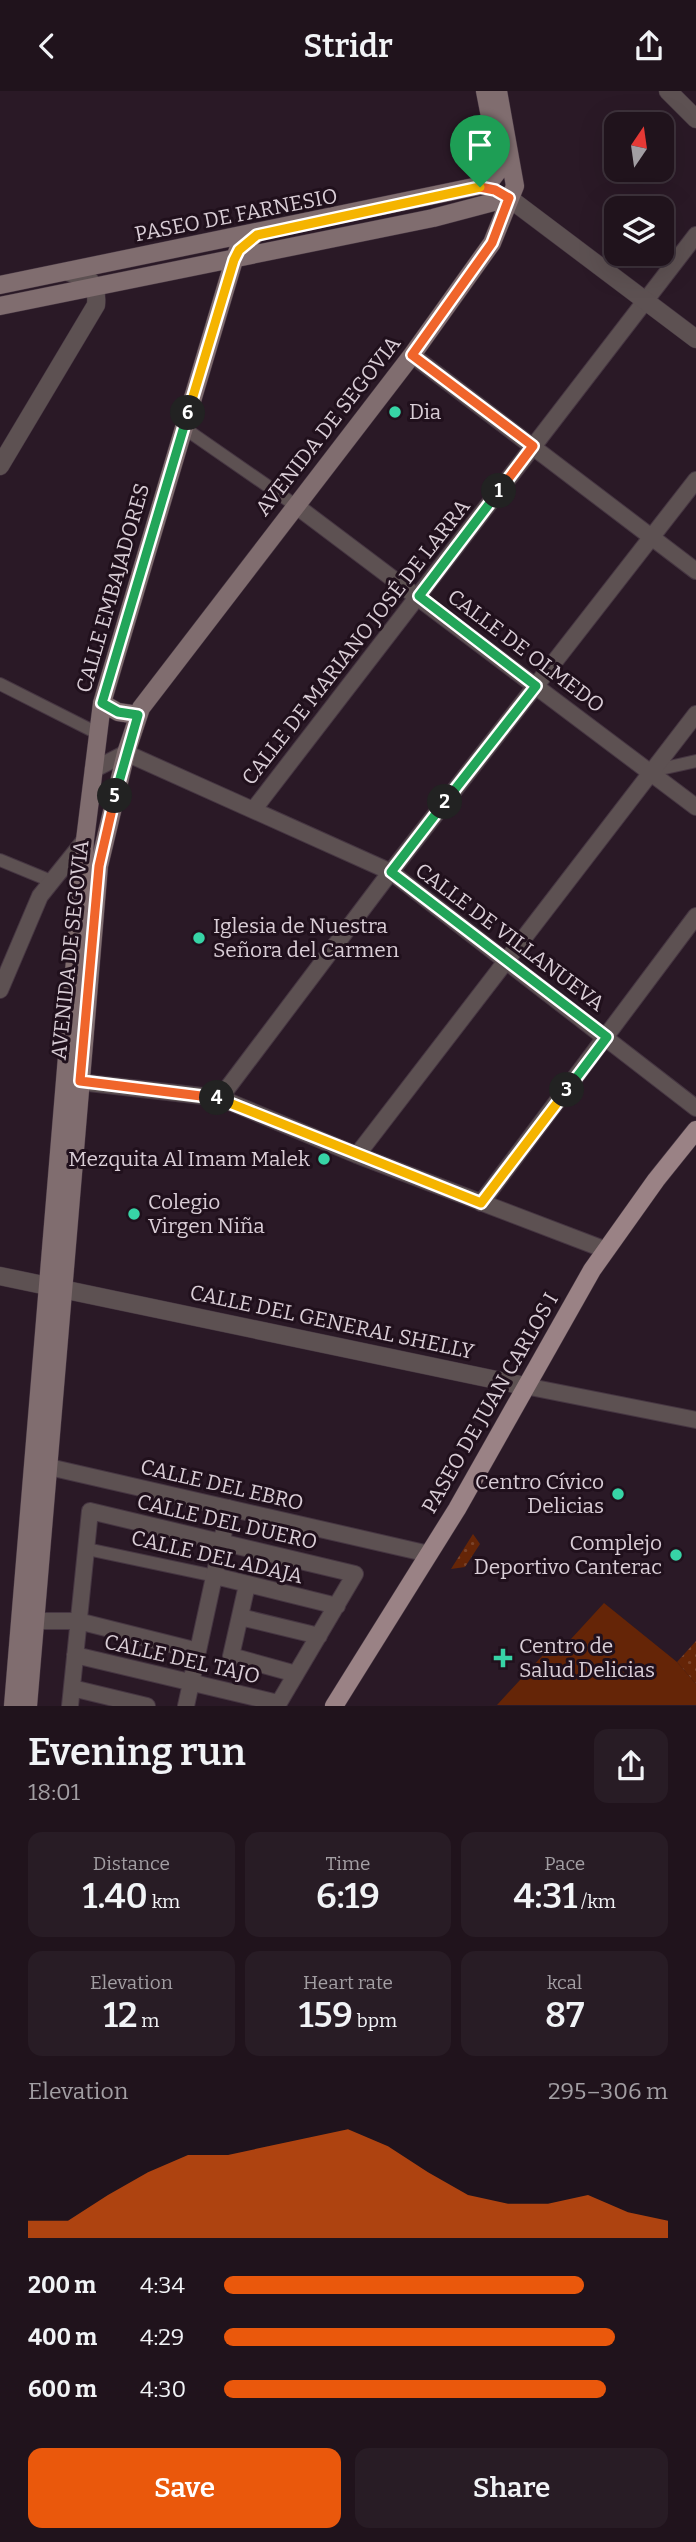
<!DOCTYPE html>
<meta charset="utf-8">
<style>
body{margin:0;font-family:Bitter,serif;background:#281c25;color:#f1f3f6;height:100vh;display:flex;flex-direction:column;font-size:26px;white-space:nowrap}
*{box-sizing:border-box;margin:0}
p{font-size:23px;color:#a29ea3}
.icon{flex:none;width:38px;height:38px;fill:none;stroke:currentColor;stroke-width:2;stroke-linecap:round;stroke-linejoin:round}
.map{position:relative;height:1615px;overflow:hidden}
.drawer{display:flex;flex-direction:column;background:#20131c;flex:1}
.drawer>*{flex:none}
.needle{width:46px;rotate:13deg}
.controls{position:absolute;left:604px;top:21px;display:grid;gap:14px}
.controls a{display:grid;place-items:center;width:70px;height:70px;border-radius:14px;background:#20131c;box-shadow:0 7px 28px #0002,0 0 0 2px #3d323b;font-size:35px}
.pin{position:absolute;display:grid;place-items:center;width:60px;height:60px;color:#fff;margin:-72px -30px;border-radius:50% 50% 50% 0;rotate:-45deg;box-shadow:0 0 7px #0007}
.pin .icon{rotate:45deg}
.km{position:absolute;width:35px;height:35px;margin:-18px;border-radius:50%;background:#222;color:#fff;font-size:19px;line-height:35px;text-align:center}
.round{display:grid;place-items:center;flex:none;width:74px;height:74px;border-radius:14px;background:#281c25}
.headline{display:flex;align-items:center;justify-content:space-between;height:119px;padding:0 28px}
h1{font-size:38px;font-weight:600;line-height:52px}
.stats{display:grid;grid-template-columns:repeat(3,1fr);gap:10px;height:119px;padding:7px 28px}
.stats div{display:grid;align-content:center;border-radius:14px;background:#281c25;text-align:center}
.stats b{font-size:35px;font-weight:600}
.stats small{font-size:19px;font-weight:400}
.stats p{font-size:19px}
.chart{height:196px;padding:14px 28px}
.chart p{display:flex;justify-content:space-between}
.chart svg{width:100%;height:126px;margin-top:7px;fill:#ea580c;opacity:.7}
.action{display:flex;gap:14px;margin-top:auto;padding:14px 28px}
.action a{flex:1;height:80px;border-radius:14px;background:#ea580c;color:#fff;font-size:28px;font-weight:600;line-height:80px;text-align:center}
.action a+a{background:#281c25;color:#f1f3f6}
ul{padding:0 28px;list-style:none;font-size:23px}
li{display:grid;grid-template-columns:112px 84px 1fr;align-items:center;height:52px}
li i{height:18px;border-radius:9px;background:#ea580c}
header{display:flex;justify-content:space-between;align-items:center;height:91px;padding:0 28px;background:#20131c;font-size:32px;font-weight:600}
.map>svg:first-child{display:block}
.grass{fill:url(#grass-dots)}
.garden{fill:#652507}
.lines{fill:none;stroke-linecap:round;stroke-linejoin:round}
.pedestrian-casing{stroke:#463642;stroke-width:14}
.minor-casing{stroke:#463642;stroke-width:18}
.tertiary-casing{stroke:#463642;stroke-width:19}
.secondary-casing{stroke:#463642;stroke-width:19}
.primary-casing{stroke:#463642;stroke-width:19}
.pedestrian{stroke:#5d5152;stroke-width:12}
.minor{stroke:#5d5152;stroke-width:16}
.tertiary{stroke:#5d5152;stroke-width:18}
.secondary{stroke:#806d6f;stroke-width:18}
.primary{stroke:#9a8285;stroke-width:18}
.split-1-casing{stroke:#fff;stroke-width:14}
.split-2-casing{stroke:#fff;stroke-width:14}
.split-3-casing{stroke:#fff;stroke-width:14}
.split-4-casing{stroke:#fff;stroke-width:14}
.split-5-casing{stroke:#fff;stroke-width:14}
.split-6-casing{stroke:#fff;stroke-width:14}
.split-7-casing{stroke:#fff;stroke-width:14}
.split-1{stroke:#f0652b;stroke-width:9}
.split-2{stroke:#22a559;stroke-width:9}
.split-3{stroke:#22a559;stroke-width:9}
.split-4{stroke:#f5b400;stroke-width:9}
.split-5{stroke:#f0652b;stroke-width:9}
.split-6{stroke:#22a559;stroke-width:9}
.split-7{stroke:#f5b400;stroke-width:9}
.poi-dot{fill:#37d4a6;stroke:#20101c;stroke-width:2.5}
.labels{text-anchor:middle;stroke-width:6;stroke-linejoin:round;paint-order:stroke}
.street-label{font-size:21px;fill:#d9cdd6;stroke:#20101c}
.poi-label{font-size:21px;fill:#d9cdd6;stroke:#20101c;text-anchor:start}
</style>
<header><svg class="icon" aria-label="back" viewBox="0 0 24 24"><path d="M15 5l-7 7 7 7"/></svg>Stridr<svg class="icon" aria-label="share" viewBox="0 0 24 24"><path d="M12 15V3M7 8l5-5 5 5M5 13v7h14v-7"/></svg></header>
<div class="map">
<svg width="696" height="1615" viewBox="0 0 696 1615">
<defs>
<pattern id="grass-dots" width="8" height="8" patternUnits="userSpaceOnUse" patternTransform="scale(1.75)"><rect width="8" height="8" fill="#652507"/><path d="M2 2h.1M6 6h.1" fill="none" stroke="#7a432a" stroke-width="1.8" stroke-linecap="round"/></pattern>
</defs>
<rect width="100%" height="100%" fill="#2a1926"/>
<path class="grass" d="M 473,1443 L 480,1453 L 465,1476 L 451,1478 Z
M 696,1550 L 696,1593 L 677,1571 Z"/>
<path class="garden" d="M 604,1512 L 677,1571 L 696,1593 L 696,1614 L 497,1614 L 543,1564 L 560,1560 Z"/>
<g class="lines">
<defs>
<path id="pedestrian" d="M 184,337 L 295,414
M 0,593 L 97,642
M 658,673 L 665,677 L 696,670
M 0,769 L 51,790
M 87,1458 L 215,1485"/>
<path id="minor" d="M 412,264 L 696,480
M 295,414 L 696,716
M 93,679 L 126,662 L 391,781 L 696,1017
M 254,718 L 696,144
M 0,899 L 40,805 L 85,749
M 80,991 L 220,1007 L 357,1064 L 606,1159
M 220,1007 L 386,787 L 696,389
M 357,1064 L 696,623
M 481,1112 L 696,825
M 525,1295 L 696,1329
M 40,1367 L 49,1376 L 429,1463
M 215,1485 L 337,1515
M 247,1494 L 231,1565 L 296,1583
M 240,1526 L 319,1545
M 36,1530 L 78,1530 L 198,1560
M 75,1564 L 278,1612
M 72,1597 L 147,1615
M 70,1615 L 90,1420 L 355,1483 L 277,1615
M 186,1615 L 229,1417"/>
<path id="tertiary" d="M 668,0 L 696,28
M 509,107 L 696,248
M 0,375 L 96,214 C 98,191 89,186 68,181
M 0,1185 L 525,1295"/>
<path id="secondary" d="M 0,194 L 488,93 L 498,80 L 499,72 L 485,0
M 0,215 L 433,127 L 509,107
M 102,612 L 118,621 L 138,624
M 13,1615 L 85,749 L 102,612 L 234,169 L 238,159 L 256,143
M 28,1615 L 99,775 L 126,662 L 141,617 L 412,264 L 492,152 L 515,95 L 498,0"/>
<path id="primary" d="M 334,1615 L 457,1418 L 592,1179 L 656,1089 L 696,1039"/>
</defs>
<use href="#pedestrian" class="pedestrian-casing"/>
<use href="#minor" class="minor-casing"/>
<use href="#tertiary" class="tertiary-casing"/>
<use href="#secondary" class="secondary-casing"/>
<use href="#primary" class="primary-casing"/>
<use href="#pedestrian" class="pedestrian"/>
<use href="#minor" class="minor"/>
<use href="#tertiary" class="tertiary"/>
<use href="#secondary" class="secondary"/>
<use href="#primary" class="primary"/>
</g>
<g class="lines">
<defs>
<path id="split-1" d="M 480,96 L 495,99 L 509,107 L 492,152 L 412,264 L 533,355 L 499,400"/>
<path id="split-2" d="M 445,711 L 536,595 L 419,505 L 499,400"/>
<path id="split-3" d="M 445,711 L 391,781 L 607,946 L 567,999"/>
<path id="split-4" d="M 217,1007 L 481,1112 L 567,999"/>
<path id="split-5" d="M 115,705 L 99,775 L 80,990 L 217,1007"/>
<path id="split-6" d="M 115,705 L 138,624 L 118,621 L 102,612 L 188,322"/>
<path id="split-7" d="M 188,322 L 234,169 L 239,159 L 257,144 L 480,96"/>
</defs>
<use href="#split-1" class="split-1-casing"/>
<use href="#split-2" class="split-2-casing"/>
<use href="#split-3" class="split-3-casing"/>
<use href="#split-4" class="split-4-casing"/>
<use href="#split-5" class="split-5-casing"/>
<use href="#split-6" class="split-6-casing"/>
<use href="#split-7" class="split-7-casing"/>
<use href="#split-1" class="split-1"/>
<use href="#split-2" class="split-2"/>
<use href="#split-3" class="split-3"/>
<use href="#split-4" class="split-4"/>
<use href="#split-5" class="split-5"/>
<use href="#split-6" class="split-6"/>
<use href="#split-7" class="split-7"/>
</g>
<g class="poi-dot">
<circle cx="395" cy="321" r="7"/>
<circle cx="199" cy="847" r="7"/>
<circle cx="324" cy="1068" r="7"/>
<circle cx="134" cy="1123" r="7"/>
<circle cx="618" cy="1403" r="7"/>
<circle cx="676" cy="1464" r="7"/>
<path d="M499.5 1556.5h7v7h7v7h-7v7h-7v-7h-7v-7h7z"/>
</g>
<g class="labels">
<g class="street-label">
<text transform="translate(236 124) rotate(-11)" y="7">PASEO DE FARNESIO</text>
<text transform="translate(328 335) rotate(-52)" y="7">AVENIDA DE SEGOVIA</text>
<text transform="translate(113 497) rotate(-74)" y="7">CALLE EMBAJADORES</text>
<text transform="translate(356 551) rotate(-52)" y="7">CALLE DE MARIANO JOSÉ DE LARRA</text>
<text transform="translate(526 560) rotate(37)" y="7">CALLE DE OLMEDO</text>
<text transform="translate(510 846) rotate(37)" y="7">CALLE DE VILLANUEVA</text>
<text transform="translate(70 859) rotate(-84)" y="7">AVENIDA DE SEGOVIA</text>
<text transform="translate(332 1231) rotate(12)" y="7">CALLE DEL GENERAL SHELLY</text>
<text transform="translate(490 1312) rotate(-60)" y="7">PASEO DE JUAN CARLOS I</text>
<text transform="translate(222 1394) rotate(13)" y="7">CALLE DEL EBRO</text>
<text transform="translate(227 1431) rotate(13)" y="7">CALLE DEL DUERO</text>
<text transform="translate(217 1466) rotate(13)" y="7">CALLE DEL ADAJA</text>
<text transform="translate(182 1568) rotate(13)" y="7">CALLE DEL TAJO</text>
</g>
<g class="poi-label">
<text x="409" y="328">Dia</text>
<text x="213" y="842">Iglesia de Nuestra<tspan x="213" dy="24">Señora del Carmen</tspan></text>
<text x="310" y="1075" text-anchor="end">Mezquita Al Imam Malek</text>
<text x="148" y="1118">Colegio<tspan x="148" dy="24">Virgen Niña</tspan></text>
<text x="604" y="1398" text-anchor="end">Centro Cívico<tspan x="604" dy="24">Delicias</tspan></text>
<text x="662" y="1459" text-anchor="end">Complejo<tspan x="662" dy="24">Deportivo Canterac</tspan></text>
<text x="519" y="1562">Centro de<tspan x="519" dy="24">Salud Delicias</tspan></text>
</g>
</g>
</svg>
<div class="controls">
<a><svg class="needle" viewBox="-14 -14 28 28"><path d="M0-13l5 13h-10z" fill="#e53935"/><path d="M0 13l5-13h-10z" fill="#a29ea3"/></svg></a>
<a><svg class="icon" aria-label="layers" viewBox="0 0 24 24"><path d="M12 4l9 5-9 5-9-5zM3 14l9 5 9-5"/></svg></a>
</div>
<div class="pin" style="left:480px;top:96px;background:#1e9e55"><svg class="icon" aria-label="arrive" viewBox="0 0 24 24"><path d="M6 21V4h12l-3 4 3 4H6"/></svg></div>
<b class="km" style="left:499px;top:400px">1</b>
<b class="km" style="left:445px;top:711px">2</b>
<b class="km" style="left:567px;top:999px">3</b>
<b class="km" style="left:217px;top:1007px">4</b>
<b class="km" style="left:115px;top:705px">5</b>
<b class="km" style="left:188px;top:322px">6</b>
</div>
<section class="drawer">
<div class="headline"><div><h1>Evening run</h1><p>18:01</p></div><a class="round"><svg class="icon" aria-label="share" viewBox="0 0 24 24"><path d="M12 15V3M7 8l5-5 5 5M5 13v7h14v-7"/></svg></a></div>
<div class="stats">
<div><p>Distance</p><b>1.40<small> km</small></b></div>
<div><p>Time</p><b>6:19</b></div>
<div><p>Pace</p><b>4:31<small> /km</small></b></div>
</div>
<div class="stats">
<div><p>Elevation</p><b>12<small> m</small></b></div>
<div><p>Heart rate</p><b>159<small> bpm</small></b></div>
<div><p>kcal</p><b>87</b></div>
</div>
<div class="chart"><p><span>Elevation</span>295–306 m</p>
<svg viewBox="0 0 160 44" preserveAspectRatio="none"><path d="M0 44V38L10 38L20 29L30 21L40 15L50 15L60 12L70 9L80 6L90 12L100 21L110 29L120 32L130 32L140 29L150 35L160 38V44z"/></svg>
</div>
<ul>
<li><b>200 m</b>4:34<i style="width:81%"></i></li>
<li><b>400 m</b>4:29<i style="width:88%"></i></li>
<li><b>600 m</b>4:30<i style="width:86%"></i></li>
</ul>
<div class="action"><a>Save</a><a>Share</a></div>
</section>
